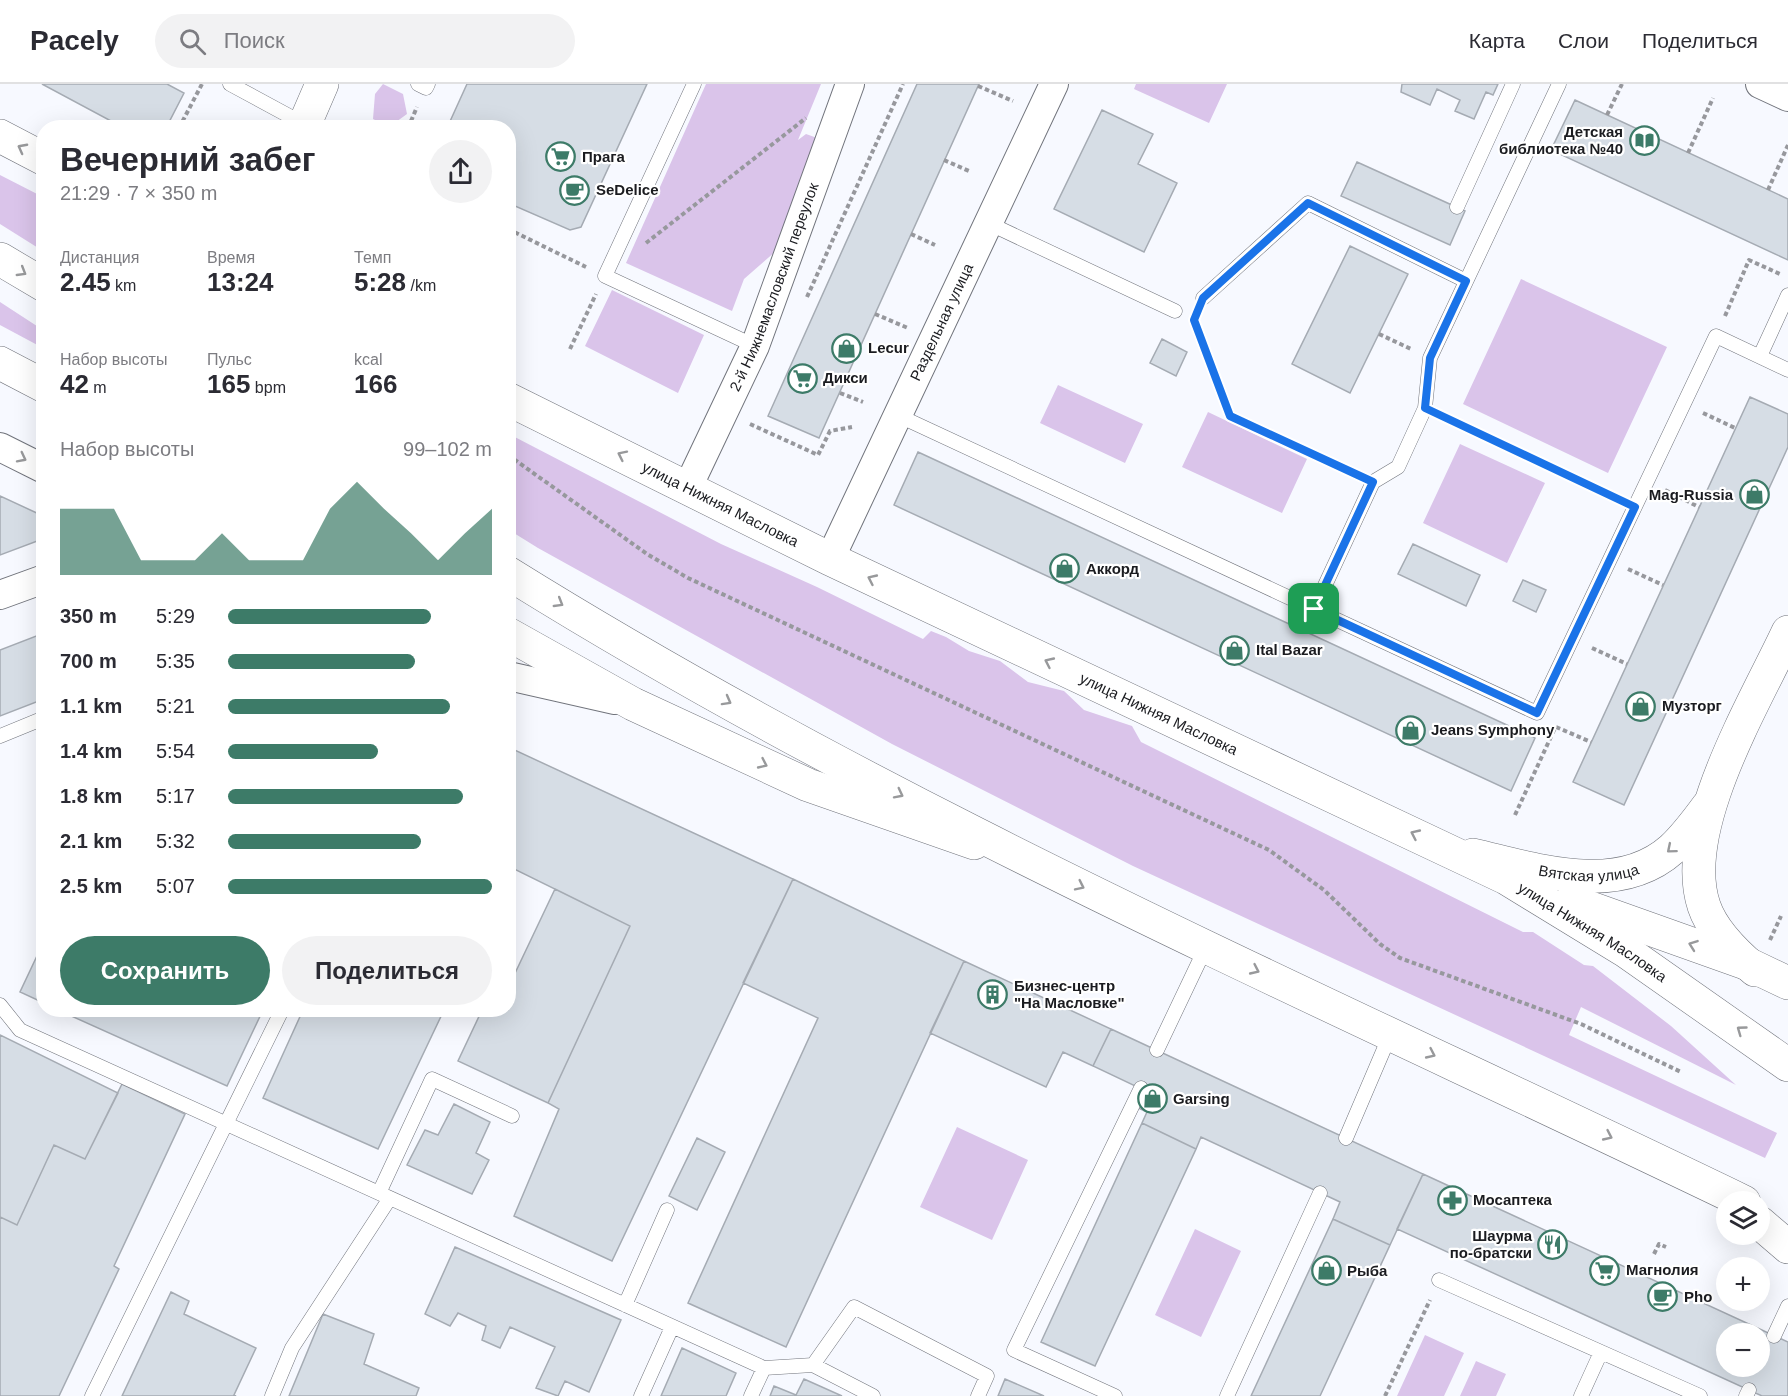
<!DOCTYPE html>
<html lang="ru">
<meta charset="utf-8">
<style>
body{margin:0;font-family:Arial,sans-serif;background:#f2f2f3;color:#2b2b33;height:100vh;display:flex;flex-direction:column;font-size:22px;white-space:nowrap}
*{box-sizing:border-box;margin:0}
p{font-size:20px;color:#7c7c81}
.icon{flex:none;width:33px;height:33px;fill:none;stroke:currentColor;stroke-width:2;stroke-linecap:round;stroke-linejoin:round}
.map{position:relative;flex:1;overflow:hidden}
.details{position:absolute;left:36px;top:36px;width:480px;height:897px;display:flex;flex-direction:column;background:#fff;border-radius:24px;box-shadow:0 6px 24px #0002}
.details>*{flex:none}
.controls{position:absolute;left:1716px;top:1107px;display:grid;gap:12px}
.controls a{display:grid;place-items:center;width:54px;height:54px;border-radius:50%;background:#fff;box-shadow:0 6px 24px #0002;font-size:30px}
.pin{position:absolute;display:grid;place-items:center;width:51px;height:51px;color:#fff;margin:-26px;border-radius:12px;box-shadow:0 3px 9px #0006}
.round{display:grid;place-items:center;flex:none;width:63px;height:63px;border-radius:32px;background:#f2f2f3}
.headline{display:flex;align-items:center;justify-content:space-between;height:102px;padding:0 24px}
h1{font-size:33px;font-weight:600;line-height:45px}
.stats{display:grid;grid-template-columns:repeat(3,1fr);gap:9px;height:102px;padding:6px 24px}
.stats div{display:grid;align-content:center}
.stats b{font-size:26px;font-weight:600}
.stats small{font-size:16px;font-weight:400}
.stats p{font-size:16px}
.chart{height:168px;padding:12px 24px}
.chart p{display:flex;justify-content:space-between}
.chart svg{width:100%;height:108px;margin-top:6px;fill:#3d7b68;opacity:.7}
.action{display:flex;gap:12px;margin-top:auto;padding:12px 24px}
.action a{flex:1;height:69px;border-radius:36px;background:#3d7b68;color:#fff;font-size:24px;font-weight:600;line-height:69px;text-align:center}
.action a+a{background:#f2f2f3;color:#2b2b33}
ul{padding:0 24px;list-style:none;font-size:20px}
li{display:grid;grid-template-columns:96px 72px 1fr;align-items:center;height:45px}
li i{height:15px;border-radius:8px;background:#3d7b68}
header{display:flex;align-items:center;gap:36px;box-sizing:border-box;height:84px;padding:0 30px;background:#fff;border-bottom:2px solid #e1e1e2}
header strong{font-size:28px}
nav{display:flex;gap:33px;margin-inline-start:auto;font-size:21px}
.search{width:420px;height:54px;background:#f2f2f3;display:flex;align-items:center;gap:15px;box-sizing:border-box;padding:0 21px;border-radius:33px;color:#7c7c81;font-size:22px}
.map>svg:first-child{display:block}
.green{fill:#dac4ea}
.building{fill:#d6dde5;stroke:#a5abb3;stroke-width:1.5;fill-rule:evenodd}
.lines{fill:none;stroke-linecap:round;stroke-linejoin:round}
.lane-casing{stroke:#71747c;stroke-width:15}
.street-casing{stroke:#71747c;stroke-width:30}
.secondary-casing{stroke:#71747c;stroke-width:34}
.primary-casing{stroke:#71747c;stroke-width:34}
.path{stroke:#97989d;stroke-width:4;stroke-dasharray:4.5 3;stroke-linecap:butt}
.lane{stroke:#fff;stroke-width:14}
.street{stroke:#fff;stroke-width:28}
.secondary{stroke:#fff;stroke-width:33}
.primary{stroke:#fff;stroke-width:33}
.oneway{stroke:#98999b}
.route-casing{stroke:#fff;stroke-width:12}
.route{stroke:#1a73e8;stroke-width:8}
.labels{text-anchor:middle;stroke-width:4.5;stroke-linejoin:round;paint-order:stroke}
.poi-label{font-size:15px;font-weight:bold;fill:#1b1c20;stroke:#fff;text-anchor:start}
.street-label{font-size:15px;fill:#1b1c20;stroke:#fff}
</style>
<header>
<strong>Pacely</strong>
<div class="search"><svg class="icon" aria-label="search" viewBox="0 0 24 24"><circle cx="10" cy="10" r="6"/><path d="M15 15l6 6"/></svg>Поиск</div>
<nav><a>Карта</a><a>Слои</a><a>Поделиться</a></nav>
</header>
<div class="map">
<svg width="1788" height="1312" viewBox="0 0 1788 1312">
<rect width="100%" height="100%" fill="#f7f9ff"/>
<path class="green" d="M 383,0 L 403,10 L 407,30 L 389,43 L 373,35 L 375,10 Z
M 706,0 L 821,0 L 798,56 L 806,50 L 820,55 L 776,167 L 744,195 L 732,227 L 626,179 Z
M 1136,0 L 1227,0 L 1209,39 L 1134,5 Z
M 0,91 L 43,113 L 43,167 L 0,140 Z
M 1521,195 L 1667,263 L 1608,389 L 1463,320 Z
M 612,206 L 704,251 L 678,309 L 585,262 Z
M 0,218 L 43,246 L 43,264 L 0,241 Z
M 1058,301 L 1143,340 L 1125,379 L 1040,339 Z
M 1208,328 L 1307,375 L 1282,429 L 1182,383 Z
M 509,350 L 721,460 L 817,503 L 923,555 L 931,547 L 946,553 L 969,567 L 1000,577 L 1028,598 L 1064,607 L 1084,626 L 1132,642 L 1141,658 L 1523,848 L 1533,848 L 1584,881 L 1593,882 L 1671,942 L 1736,1001 L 1581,923 L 1569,951 L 1777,1049 L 1765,1074 L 1133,782 L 892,660 L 538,464 L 509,446 Z
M 1460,360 L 1545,399 L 1507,479 L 1423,439 Z
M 957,1043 L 1028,1076 L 992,1156 L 920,1123 Z
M 1195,1145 L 1241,1167 L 1201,1253 L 1155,1231 Z
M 1425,1251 L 1464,1269 L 1444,1312 L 1397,1312 Z
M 1476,1277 L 1506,1290 L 1496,1312 L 1460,1312 Z"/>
<path class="building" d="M 42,0 L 167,0 L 184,9 L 166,44 L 124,44 Z
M 467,0 L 647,0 L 581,143 L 570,146 L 508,119 L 508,44 L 447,44 Z
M 917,0 L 979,0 L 819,354 L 768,332 Z
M 1402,0 L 1498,0 L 1493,11 L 1486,8 L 1474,35 L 1455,27 L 1460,16 L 1437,5 L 1430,21 L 1401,8 Z
M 1575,16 L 1788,115 L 1788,176 L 1551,66 Z
M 1102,26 L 1153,50 L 1138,80 L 1177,99 L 1144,168 L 1054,125 Z
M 1357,78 L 1465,127 L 1450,161 L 1341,112 Z
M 1350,162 L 1408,190 L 1350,309 L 1292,280 Z
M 1162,255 L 1187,268 L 1176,292 L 1150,279 Z
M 1750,313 L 1788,330 L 1788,363 L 1624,721 L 1573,698 Z
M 918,368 L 1535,654 L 1511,707 L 894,421 Z
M 0,412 L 39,430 L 40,456 L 0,471 Z
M 1413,460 L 1480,491 L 1466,522 L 1398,490 Z
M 1523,496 L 1546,506 L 1536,528 L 1513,517 Z
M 44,549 L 44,615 L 0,632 L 0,566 Z
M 508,663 L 793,795 L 612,1177 L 514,1132 L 559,1025 L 548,1019 L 630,842 L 508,782 Z
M 793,795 L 964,877 L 786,1263 L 688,1219 L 818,934 L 743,899 Z
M 555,805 L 630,842 L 548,1019 L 458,977 L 482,926 L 496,931 L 498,926 L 508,926 L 508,904 Z
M 44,857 L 44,919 L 20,908 Z
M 964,877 L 1111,945 L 1093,982 L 1063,968 L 1046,1003 L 930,949 Z
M 58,926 L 263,926 L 227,1002 Z
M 303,926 L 444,926 L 378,1065 L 263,1014 Z
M 1111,945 L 1423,1090 L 1390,1161 L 1333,1135 L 1340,1118 L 1201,1053 L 1196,1065 L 1142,1039 L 1147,1028 L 1138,1024 L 1146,1007 L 1093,982 Z
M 0,951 L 118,1009 L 85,1075 L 54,1061 L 17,1141 L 0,1133 Z
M 122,1000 L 185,1030 L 114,1182 L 119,1185 L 59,1312 L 0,1312 L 0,1133 L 17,1141 L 54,1061 L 85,1075 Z
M 454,1020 L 490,1038 L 476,1069 L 489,1076 L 472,1110 L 407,1081 L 425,1046 L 438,1051 Z
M 1142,1039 L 1196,1065 L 1095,1282 L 1041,1258 Z
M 697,1054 L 725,1068 L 697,1126 L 669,1112 Z
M 1423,1090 L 1788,1258 L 1788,1312 L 1762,1312 L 1397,1145 ZM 1726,1250 L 1760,1250 L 1760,1282 L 1726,1282 Z
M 1333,1135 L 1390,1161 L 1320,1312 L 1251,1312 Z
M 455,1163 L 621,1236 L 589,1308 L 565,1297 L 558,1312 L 536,1304 L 555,1263 L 510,1243 L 500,1264 L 482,1256 L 486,1242 L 458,1229 L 450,1242 L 425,1230 Z
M 171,1208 L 189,1217 L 184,1230 L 256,1264 L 234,1311 L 236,1312 L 122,1312 Z
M 323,1230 L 374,1250 L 364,1280 L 419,1304 L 416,1312 L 289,1312 Z
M 682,1264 L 736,1289 L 726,1312 L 661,1312 Z
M 804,1295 L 842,1312 L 770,1312 L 774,1302 L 796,1311 Z
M 1005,1295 L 1044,1312 L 998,1312 Z"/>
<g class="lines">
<defs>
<path id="lane" d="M 230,0 L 304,40
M 418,0 L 426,4 L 428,0
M 694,0 L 605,192 L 755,262
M 1457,123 L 1513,0
M 988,139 L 1175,227
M 1203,214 L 1308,119 L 1466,197
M 1760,272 L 1788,211
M 897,331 L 1537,629 L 1716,252 L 1788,286
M 1314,525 L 1373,398 L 1398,383 L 1425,324 L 1430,274 L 1559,0
M 0,652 L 44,634
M 0,921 L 20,946 L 764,1284 L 751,1312
M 1157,966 L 1206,863
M 1346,1054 L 1390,951
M 379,1109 L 432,995 L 512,1032
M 1439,1196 L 1700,1312
M 625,1221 L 667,1126
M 1774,1252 L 1788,1222
M 813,1281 L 854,1223 L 987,1292 L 978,1312
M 764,1284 L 813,1281 L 873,1312
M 92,1312 L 282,926
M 272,1312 L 292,1264 L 390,1114
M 641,1312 L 672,1243
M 1115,1312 L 1014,1266 L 1141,1004
M 1227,1312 L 1320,1109
M 1581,1312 L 1601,1268
M 1746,1312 L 1749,1306"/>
<g id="street">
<path d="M 1760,0 L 1788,13"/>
<path d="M 0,363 L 44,385"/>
<path id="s1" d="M 688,403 L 755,262 L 850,0"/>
<path id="s2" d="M 830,475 L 1054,0"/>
<path d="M 0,511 L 44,495"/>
<path d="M 508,592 L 615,616"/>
</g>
<g id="secondary">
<path d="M 303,44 L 322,0"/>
<path d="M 0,279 L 44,302"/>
<path d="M 508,550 L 633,620 L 808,701 L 974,759"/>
<path id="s3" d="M 1473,771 C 1535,785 1617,814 1672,765 C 1686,752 1697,737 1708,722"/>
<path d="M 1755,886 C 1736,870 1712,846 1704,822 C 1678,745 1755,619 1788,548"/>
</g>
<g id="primary">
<path d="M 0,52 L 44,75"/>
<path d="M 0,175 L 44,201"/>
<path id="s4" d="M 508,315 L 830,475 L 1506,794 L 1627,868 L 1788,981"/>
<path d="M 508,489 C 901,734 1328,917 1744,1118"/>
<path d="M 1571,817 L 1748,880 L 1788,899"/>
<path d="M 1760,1139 L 1788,1163"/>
</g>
</defs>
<use href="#lane" class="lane-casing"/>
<use href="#street" class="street-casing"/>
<use href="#secondary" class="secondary-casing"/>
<use href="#primary" class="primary-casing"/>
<path class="path" d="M 978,2 L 1013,17
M 1607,31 L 1622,0
M 179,44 L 202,0
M 408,44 L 417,23
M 1688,69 L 1713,14
M 944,76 L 969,87
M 1768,106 L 1788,61
M 508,145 L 586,183
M 911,150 L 935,161
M 646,159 L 806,34
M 807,213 L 903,0
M 875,230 L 908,244
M 1725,232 L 1749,176 L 1780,190
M 1194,236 L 1230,332 L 1353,389
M 1379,250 L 1411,265
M 570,265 L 596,210
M 840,309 L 863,318
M 1703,329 L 1735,344
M 1445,334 L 1615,413
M 750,340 L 818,371 L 830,347 L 852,343
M 508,371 L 647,470 L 688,494 L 1269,766 L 1324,806 L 1380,860 L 1400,874 L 1581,940 L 1681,988
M 1665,406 L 1699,423
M 1628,485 L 1663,501
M 1592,564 L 1627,580
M 1556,643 L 1591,658
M 1515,731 L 1555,644
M 1770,856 L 1781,832
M 1654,1170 L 1659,1160 L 1666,1163
M 1385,1312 L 1430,1216"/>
<use href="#lane" class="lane"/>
<use href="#street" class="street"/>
<use href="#secondary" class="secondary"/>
<use href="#primary" class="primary"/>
</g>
<defs><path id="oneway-chevron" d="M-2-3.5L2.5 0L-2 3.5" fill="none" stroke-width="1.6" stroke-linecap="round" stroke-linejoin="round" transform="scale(1.5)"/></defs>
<g class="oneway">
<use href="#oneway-chevron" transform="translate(22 64) rotate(-152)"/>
<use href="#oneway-chevron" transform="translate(22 188) rotate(31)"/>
<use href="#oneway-chevron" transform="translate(622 371) rotate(-154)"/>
<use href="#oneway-chevron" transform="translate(22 374) rotate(27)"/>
<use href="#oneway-chevron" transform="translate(872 495) rotate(-155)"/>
<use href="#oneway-chevron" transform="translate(559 519) rotate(31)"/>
<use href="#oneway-chevron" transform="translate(1049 578) rotate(-155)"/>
<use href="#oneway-chevron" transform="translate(727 617) rotate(29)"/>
<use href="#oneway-chevron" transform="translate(763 680) rotate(25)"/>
<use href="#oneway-chevron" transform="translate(899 710) rotate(27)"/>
<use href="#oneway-chevron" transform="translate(1415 750) rotate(-155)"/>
<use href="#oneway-chevron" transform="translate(1671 765) rotate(140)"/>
<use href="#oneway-chevron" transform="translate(1080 802) rotate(26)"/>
<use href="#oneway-chevron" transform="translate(1693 861) rotate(-160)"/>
<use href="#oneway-chevron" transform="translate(1255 886) rotate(25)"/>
<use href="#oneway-chevron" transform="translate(1741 946) rotate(-144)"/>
<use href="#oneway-chevron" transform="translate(1431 970) rotate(25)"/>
<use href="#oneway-chevron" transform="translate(1608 1052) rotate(25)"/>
</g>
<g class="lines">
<defs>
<path id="route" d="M 1308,119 L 1466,197 L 1430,274 L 1425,324 L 1635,423 L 1537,629 L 1314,525 L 1373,398 L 1230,332 L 1194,236 L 1203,214 Z"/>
</defs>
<use href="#route" class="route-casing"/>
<use href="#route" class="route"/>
</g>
<defs>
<symbol id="library-ring" viewBox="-11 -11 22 22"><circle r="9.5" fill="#fff" stroke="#3d7b68" stroke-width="1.5"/><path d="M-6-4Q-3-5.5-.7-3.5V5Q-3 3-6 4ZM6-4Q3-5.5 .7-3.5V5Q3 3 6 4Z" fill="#3d7b68"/></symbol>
<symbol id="supermarket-ring" viewBox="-11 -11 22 22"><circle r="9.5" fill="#fff" stroke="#3d7b68" stroke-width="1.5"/><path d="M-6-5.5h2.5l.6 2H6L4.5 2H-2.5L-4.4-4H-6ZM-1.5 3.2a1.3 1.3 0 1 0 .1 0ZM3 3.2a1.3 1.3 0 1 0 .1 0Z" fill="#3d7b68"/></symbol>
<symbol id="cafe-ring" viewBox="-11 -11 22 22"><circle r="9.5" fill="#fff" stroke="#3d7b68" stroke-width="1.5"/><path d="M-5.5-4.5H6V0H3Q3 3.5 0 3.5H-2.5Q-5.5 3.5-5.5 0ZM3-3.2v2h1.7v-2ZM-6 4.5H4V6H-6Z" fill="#3d7b68"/></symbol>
<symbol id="shop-ring" viewBox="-11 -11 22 22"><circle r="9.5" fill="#fff" stroke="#3d7b68" stroke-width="1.5"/><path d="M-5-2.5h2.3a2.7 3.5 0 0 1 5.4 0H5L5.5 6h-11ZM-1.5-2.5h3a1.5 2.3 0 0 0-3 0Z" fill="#3d7b68"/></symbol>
<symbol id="building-ring" viewBox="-11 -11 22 22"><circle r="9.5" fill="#fff" stroke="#3d7b68" stroke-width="1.5"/><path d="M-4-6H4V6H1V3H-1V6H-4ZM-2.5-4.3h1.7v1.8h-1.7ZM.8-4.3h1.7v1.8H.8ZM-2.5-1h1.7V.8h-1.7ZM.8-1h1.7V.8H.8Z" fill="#3d7b68"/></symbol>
<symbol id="pharmacy-ring" viewBox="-11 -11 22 22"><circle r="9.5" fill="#fff" stroke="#3d7b68" stroke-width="1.5"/><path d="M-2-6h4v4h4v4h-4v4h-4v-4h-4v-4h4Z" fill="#3d7b68"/></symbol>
<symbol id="restaurant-ring" viewBox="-11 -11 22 22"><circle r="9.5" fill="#fff" stroke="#3d7b68" stroke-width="1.5"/><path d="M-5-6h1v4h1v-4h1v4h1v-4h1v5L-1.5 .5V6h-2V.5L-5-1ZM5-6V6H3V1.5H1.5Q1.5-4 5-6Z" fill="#3d7b68"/></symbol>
</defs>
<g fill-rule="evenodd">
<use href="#library-ring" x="1628" y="40" width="33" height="33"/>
<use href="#supermarket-ring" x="544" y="56" width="33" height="33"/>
<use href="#cafe-ring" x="558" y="90" width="33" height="33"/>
<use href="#shop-ring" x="830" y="248" width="33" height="33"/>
<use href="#supermarket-ring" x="786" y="278" width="33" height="33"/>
<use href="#shop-ring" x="1738" y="394" width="33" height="33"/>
<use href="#shop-ring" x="1048" y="468" width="33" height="33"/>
<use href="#shop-ring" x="1218" y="550" width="33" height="33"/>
<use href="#shop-ring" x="1624" y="606" width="33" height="33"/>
<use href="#shop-ring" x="1394" y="630" width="33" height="33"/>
<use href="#building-ring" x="976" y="894" width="33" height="33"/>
<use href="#shop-ring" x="1136" y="998" width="33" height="33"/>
<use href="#pharmacy-ring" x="1436" y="1100" width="33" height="33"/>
<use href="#restaurant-ring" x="1536" y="1144" width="33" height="33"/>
<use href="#supermarket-ring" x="1588" y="1170" width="33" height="33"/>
<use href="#shop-ring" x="1310" y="1170" width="33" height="33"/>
<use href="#cafe-ring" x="1646" y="1196" width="33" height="33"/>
</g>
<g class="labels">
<g class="poi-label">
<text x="1623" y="53" text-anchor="end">Детская<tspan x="1623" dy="17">библиотека №40</tspan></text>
<text x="582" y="78">Прага</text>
<text x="596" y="111">SeDelice</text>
<text x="868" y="269">Lecur</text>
<text x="823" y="299">Дикси</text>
<text x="1733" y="416" text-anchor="end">Mag-Russia</text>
<text x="1086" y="490">Аккорд</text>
<text x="1256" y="571">Ital Bazar</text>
<text x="1662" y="627">Музторг</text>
<text x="1431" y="651">Jeans Symphony</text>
<text x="1014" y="907">Бизнес-центр<tspan x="1014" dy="17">"На Масловке"</tspan></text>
<text x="1173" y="1020">Garsing</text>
<text x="1473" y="1121">Мосаптека</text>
<text x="1532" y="1157" text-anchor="end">Шаурма<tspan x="1532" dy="17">по-братски</tspan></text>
<text x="1626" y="1191">Магнолия</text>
<text x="1347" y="1192">Рыба</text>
<text x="1684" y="1218">Pho</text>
</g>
<g class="street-label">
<text dy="5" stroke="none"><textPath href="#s1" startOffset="218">2-й Нижнемасловский переулок</textPath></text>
<text dy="5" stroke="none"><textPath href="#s2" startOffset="262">Раздельная улица</textPath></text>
<text dy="5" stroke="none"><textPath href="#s4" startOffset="237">улица Нижняя Масловка</textPath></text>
<text dy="5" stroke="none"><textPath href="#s4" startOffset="723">улица Нижняя Масловка</textPath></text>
<text dy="5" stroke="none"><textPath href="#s3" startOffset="118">Вятская улица</textPath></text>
<text dy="5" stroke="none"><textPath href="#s4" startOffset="1209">улица Нижняя Масловка</textPath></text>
</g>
</g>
</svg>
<div class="controls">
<a><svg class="icon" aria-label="layers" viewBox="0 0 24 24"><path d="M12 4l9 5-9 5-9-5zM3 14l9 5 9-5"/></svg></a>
<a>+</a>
<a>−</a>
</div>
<div class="pin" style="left:1314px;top:525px;background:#1e9e55"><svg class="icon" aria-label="arrive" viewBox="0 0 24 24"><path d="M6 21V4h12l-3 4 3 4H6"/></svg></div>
<section class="details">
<div class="headline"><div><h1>Вечерний забег</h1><p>21:29 · 7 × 350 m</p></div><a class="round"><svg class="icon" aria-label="share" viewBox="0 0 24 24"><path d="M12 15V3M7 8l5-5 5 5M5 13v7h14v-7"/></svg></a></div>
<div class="stats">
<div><p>Дистанция</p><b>2.45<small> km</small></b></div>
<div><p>Время</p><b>13:24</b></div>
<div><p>Темп</p><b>5:28<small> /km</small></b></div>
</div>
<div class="stats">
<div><p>Набор высоты</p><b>42<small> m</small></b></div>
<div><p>Пульс</p><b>165<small> bpm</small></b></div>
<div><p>kcal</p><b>166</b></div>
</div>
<div class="chart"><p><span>Набор высоты</span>99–102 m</p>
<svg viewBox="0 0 160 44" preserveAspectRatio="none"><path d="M0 44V17L10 17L20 17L30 38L40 38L50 38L60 27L70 38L80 38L90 38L100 17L110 6L120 17L130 27L140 38L150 27L160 17V44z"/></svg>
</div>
<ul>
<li><b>350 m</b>5:29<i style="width:77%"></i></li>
<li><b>700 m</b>5:35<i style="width:71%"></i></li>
<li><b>1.1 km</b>5:21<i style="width:84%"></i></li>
<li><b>1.4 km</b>5:54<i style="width:57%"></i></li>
<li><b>1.8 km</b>5:17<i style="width:89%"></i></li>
<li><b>2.1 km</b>5:32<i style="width:73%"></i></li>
<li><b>2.5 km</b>5:07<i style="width:100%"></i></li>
</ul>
<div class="action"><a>Сохранить</a><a>Поделиться</a></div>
</section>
</div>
